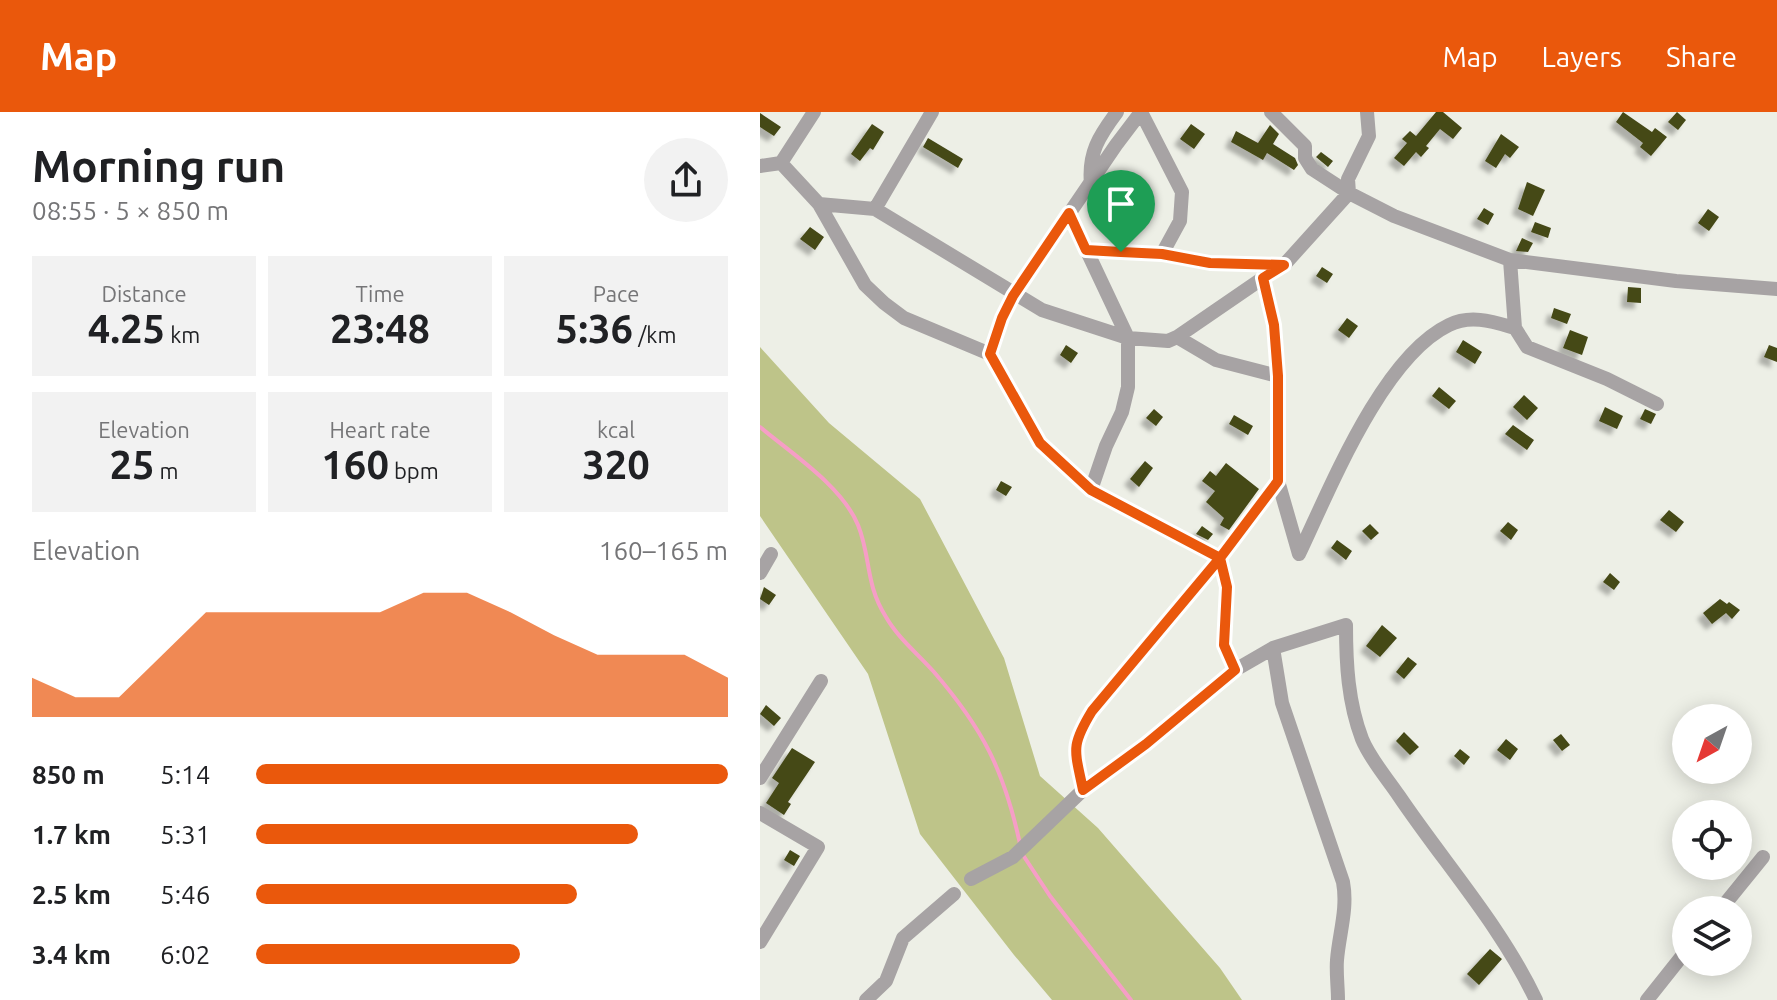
<!DOCTYPE html>
<meta charset="utf-8">
<style>
body{margin:0;font-family:Ubuntu,sans-serif;background:#f2f2f2;color:#202124;height:100vh;display:flex;flex-direction:column;font-size:30px;white-space:nowrap}
*{box-sizing:border-box;margin:0}
p{font-size:26px;color:#757577}
.icon{flex:none;width:44px;height:44px;fill:none;stroke:currentColor;stroke-width:2;stroke-linecap:round;stroke-linejoin:round}
.map{position:relative;flex:1;overflow:hidden}
.drawer{display:flex;flex-direction:column;background:#fff;width:760px}
.drawer>*{flex:none}
.needle{width:52px;rotate:220deg}
.fabs{position:absolute;left:912px;top:592px;display:grid;gap:16px}
.fabs a{display:grid;place-items:center;width:80px;height:80px;border-radius:50%;background:#fff;box-shadow:0 4px 20px #0003;font-size:40px}
.pin{position:absolute;display:grid;place-items:center;width:68px;height:68px;color:#fff;margin:-82px -34px;border-radius:50% 50% 50% 0;rotate:-45deg;box-shadow:0 0 8px #0007}
.pin .icon{rotate:45deg}
.round{display:grid;place-items:center;flex:none;width:84px;height:84px;border-radius:42px;background:#f2f2f2}
.overview{display:flex;align-items:center;justify-content:space-between;height:136px;padding:0 32px}
h1{font-size:44px;font-weight:600;line-height:60px}
.figures{display:grid;grid-template-columns:repeat(3,1fr);gap:12px;height:136px;padding:8px 32px}
.figures div{display:grid;align-content:center;border-radius:0px;background:#f2f2f2;text-align:center}
.figures b{font-size:40px;font-weight:600}
.figures small{font-size:22px;font-weight:400}
.figures p{font-size:22px}
.chart{height:224px;padding:16px 32px}
.chart p{display:flex;justify-content:space-between}
.chart svg{width:100%;height:144px;margin-top:8px;fill:#ea580c;opacity:.7}
ul{padding:0 32px;list-style:none;font-size:26px}
li{display:grid;grid-template-columns:128px 96px 1fr;align-items:center;height:60px}
li i{height:20px;border-radius:10px;background:#ea580c}
header{display:flex;align-items:center;gap:48px;box-sizing:border-box;height:112px;padding:0 40px;background:#ea580c;color:#fff}
header strong{font-size:38px}
nav{display:flex;gap:44px;margin-inline-start:auto;font-size:28px}
main{display:flex;flex:1;min-height:0}
.map>svg:first-child{display:block}
.green{fill:#bec489}
.lines{fill:none;stroke-linecap:round;stroke-linejoin:round}
.stream{stroke:#f69ec6;stroke-width:4}
.building{fill:#454818;filter:url(#shadow)}
.path{stroke:#a2a49d;stroke-width:2;stroke-dasharray:8 4;stroke-linecap:butt}
.street{stroke:#a7a3a4;stroke-width:14}
.route-casing{stroke:#fff;stroke-width:16}
.route{stroke:#ea580c;stroke-width:10}
</style>
<header>
<strong>Map</strong>
<nav><a>Map</a><a>Layers</a><a>Share</a></nav>
</header>
<main>
<section class="drawer">
<div class="overview"><div><h1>Morning run</h1><p>08:55 · 5 × 850 m</p></div><a class="round"><svg class="icon" aria-label="share" viewBox="0 0 24 24"><path d="M12 15V3M7 8l5-5 5 5M5 13v7h14v-7"/></svg></a></div>
<div class="figures">
<div><p>Distance</p><b>4.25<small> km</small></b></div>
<div><p>Time</p><b>23:48</b></div>
<div><p>Pace</p><b>5:36<small> /km</small></b></div>
</div>
<div class="figures">
<div><p>Elevation</p><b>25<small> m</small></b></div>
<div><p>Heart rate</p><b>160<small> bpm</small></b></div>
<div><p>kcal</p><b>320</b></div>
</div>
<div class="chart"><p><span>Elevation</span>160–165 m</p>
<svg viewBox="0 0 160 44" preserveAspectRatio="none"><path d="M0 44V32L10 38L20 38L30 25L40 12L50 12L60 12L70 12L80 12L90 6L100 6L110 12L120 19L130 25L140 25L150 25L160 32V44z"/></svg>
</div>
<ul>
<li><b>850 m</b>5:14<i style="width:100%"></i></li>
<li><b>1.7 km</b>5:31<i style="width:81%"></i></li>
<li><b>2.5 km</b>5:46<i style="width:68%"></i></li>
<li><b>3.4 km</b>6:02<i style="width:56%"></i></li>
</ul>
</section>
<div class="map">
<svg width="1017" height="888" viewBox="0 0 1017 888">
<defs>
<filter id="shadow"><feDropShadow dx="-6" dy="6" stdDeviation="2" flood-color="#0004"/></filter>
</defs>
<rect width="100%" height="100%" fill="#edefe6"/>
<path class="green" d="M 0,235 L 69,311 L 160,387 L 244,546 L 280,664 L 338,716 L 460,856 L 482,888 L 292,888 L 254,843 L 160,722 L 108,562 L 0,404 Z"/>
<g class="lines">
<path class="stream" d="M 0,315 C 32,342 82,374 98,413 C 111,445 105,472 126,505 C 138,526 158,542 174,560 C 223,617 244,658 260,732
M 261,740 L 290,784 L 371,888"/>
</g>
<path class="building" d="M 676,0 L 683,0 L 702,16 L 693,27 L 680,17 L 666,34 L 669,36 L 661,45 L 656,40 L 644,54 L 634,46 L 647,31 L 642,27 L 650,19 L 656,24 Z
M 863,0 L 892,20 L 895,16 L 907,25 L 891,44 L 880,35 L 883,31 L 856,10 Z
M 917,0 L 926,8 L 918,18 L 908,10 Z
M 0,1 L 21,15 L 14,24 L 0,15 Z
M 112,12 L 124,20 L 113,38 L 110,36 L 100,49 L 91,42 Z
M 431,12 L 445,22 L 434,37 L 420,27 Z
M 510,13 L 519,22 L 513,32 L 535,46 L 538,53 L 534,58 L 507,41 L 503,48 L 471,30 L 476,19 L 498,31 Z
M 741,22 L 759,35 L 750,46 L 745,42 L 736,56 L 725,49 Z
M 168,26 L 203,47 L 198,56 L 163,35 Z
M 561,40 L 573,49 L 568,55 L 556,45 Z
M 767,70 L 785,78 L 773,104 L 758,97 Z
M 372,79 L 385,89 L 376,101 L 363,91 Z
M 345,88 L 362,100 L 354,110 L 338,98 Z
M 724,96 L 734,102 L 728,113 L 717,107 Z
M 948,97 L 959,105 L 949,119 L 938,111 Z
M 775,110 L 791,116 L 788,126 L 771,120 Z
M 50,115 L 64,125 L 55,138 L 40,127 Z
M 762,126 L 773,131 L 768,140 L 756,139 Z
M 562,155 L 573,162 L 567,171 L 556,164 Z
M 868,175 L 881,176 L 881,191 L 867,190 Z
M 794,196 L 811,202 L 807,212 L 791,206 Z
M 587,206 L 598,214 L 589,226 L 578,218 Z
M 810,218 L 828,225 L 822,243 L 803,236 Z
M 703,228 L 722,240 L 715,252 L 696,240 Z
M 306,233 L 318,241 L 311,251 L 300,243 Z
M 1009,233 L 1017,236 L 1017,250 L 1004,245 Z
M 679,275 L 696,289 L 689,297 L 672,284 Z
M 764,283 L 778,296 L 767,308 L 753,295 Z
M 845,295 L 863,304 L 857,317 L 839,309 Z
M 394,297 L 403,305 L 396,314 L 386,306 Z
M 885,297 L 896,302 L 891,312 L 880,307 Z
M 474,303 L 493,314 L 488,323 L 469,312 Z
M 753,313 L 774,328 L 767,338 L 745,322 Z
M 385,349 L 393,356 L 379,375 L 370,367 Z
M 466,351 L 499,377 L 469,418 L 460,413 L 464,406 L 446,390 L 455,379 L 442,369 L 450,359 L 456,364 Z
M 241,369 L 252,375 L 246,384 L 236,378 Z
M 909,398 L 924,410 L 916,420 L 900,408 Z
M 748,410 L 758,418 L 751,428 L 740,419 Z
M 610,412 L 619,421 L 611,428 L 602,419 Z
M 442,414 L 453,422 L 448,428 L 436,422 Z
M 577,428 L 592,439 L 586,448 L 571,436 Z
M 850,461 L 860,470 L 854,478 L 843,470 Z
M 4,475 L 16,483 L 9,493 L 0,487 Z
M 960,487 L 967,492 L 969,490 L 980,498 L 972,507 L 966,501 L 952,512 L 943,501 Z
M 622,513 L 637,526 L 620,545 L 606,534 Z
M 648,545 L 657,552 L 644,567 L 636,560 Z
M 6,593 L 21,606 L 14,614 L 0,602 Z
M 644,620 L 659,635 L 650,643 L 636,629 Z
M 801,622 L 810,633 L 802,639 L 793,628 Z
M 746,627 L 758,637 L 750,648 L 737,638 Z
M 32,636 L 55,650 L 28,690 L 31,692 L 24,703 L 6,691 L 19,671 L 12,666 Z
M 700,637 L 710,645 L 704,653 L 694,644 Z
M 30,738 L 40,744 L 34,754 L 24,748 Z
M 730,837 L 742,847 L 719,873 L 707,862 Z"/>
<g class="lines">
<path class="path" d="M 320,661 L 314,634 L 332,599 L 449,459"/>
<path class="street" d="M 511,0 L 545,34 L 545,46 L 552,57 L 589,81 L 634,104 L 750,148 L 916,169 L 1017,177
M 21,51 L 59,92 L 105,173 L 124,191 L 144,206 L 230,242 L 280,331 L 331,378 L 460,446 L 467,475 L 464,533 L 475,558
M 21,51 L 54,0
M 0,54 L 21,51
M 331,72 C 328,41 339,24 357,0
M 59,92 L 115,97 L 282,198 L 368,226 L 368,275 L 362,300 L 346,334 L 331,378
M 115,97 L 172,0
M 309,101 L 368,226 L 408,229 L 417,225 L 503,166
M 326,138 L 402,142 L 450,151 L 523,153
M 750,148 L 755,216 L 767,235 L 847,267 L 897,292
M 417,225 L 456,248 L 518,264
M 230,242 L 242,206 L 253,184 L 356,33 L 381,0 L 422,80 L 420,109 L 402,142
M 518,369 L 539,442
M 539,442 C 570,377 622,245 689,213 C 711,202 734,210 755,216
M 460,446 L 518,369 L 518,264 L 514,213 L 503,166 L 524,153 L 589,81 L 588,67 L 609,24 L 607,0
M 0,461 L 11,442
M 513,536 L 522,591 L 583,770 C 588,797 579,822 577,848 C 576,861 578,875 578,888
M 0,666 L 61,569
M 0,701 L 58,735 L 0,830
M 211,767 L 253,745 L 323,678 L 386,632 L 475,558 L 513,536 L 586,513 C 586,552 588,590 602,627 C 610,647 627,666 639,684 C 685,752 741,814 776,888
M 960,798 L 1003,745
M 106,888 L 126,869 L 143,826 L 194,782
M 887,888 L 926,839"/>
</g>
<g class="lines">
<defs>
<path id="route" d="M 361,140 L 326,138 L 309,101 L 253,184 L 242,206 L 230,242 L 280,331 L 331,378 L 460,446 L 332,599 C 310,635 315,638 323,678 L 386,632 L 475,558 L 464,533 L 467,475 L 460,446 L 518,369 L 518,264 L 514,213 L 503,166 L 524,153 L 450,151 L 402,142 L 361,140"/>
</defs>
<use href="#route" class="route-casing"/>
<use href="#route" class="route"/>
</g>
</svg>
<div class="fabs">
<a><svg class="needle" viewBox="-14 -14 28 28"><path d="M0-13l5 13h-10z" fill="#e53935"/><path d="M0 13l5-13h-10z" fill="#757577"/></svg></a>
<a><svg class="icon" aria-label="locate" viewBox="0 0 24 24"><circle cx="12" cy="12" r="6"/><path d="M12 2v4M12 18v4M2 12h4M18 12h4"/></svg></a>
<a><svg class="icon" aria-label="layers" viewBox="0 0 24 24"><path d="M12 4l9 5-9 5-9-5zM3 14l9 5 9-5"/></svg></a>
</div>
<div class="pin" style="left:361px;top:140px;background:#1e9e55"><svg class="icon" aria-label="arrive" viewBox="0 0 24 24"><path d="M6 21V4h12l-3 4 3 4H6"/></svg></div>
</div>
</main>
